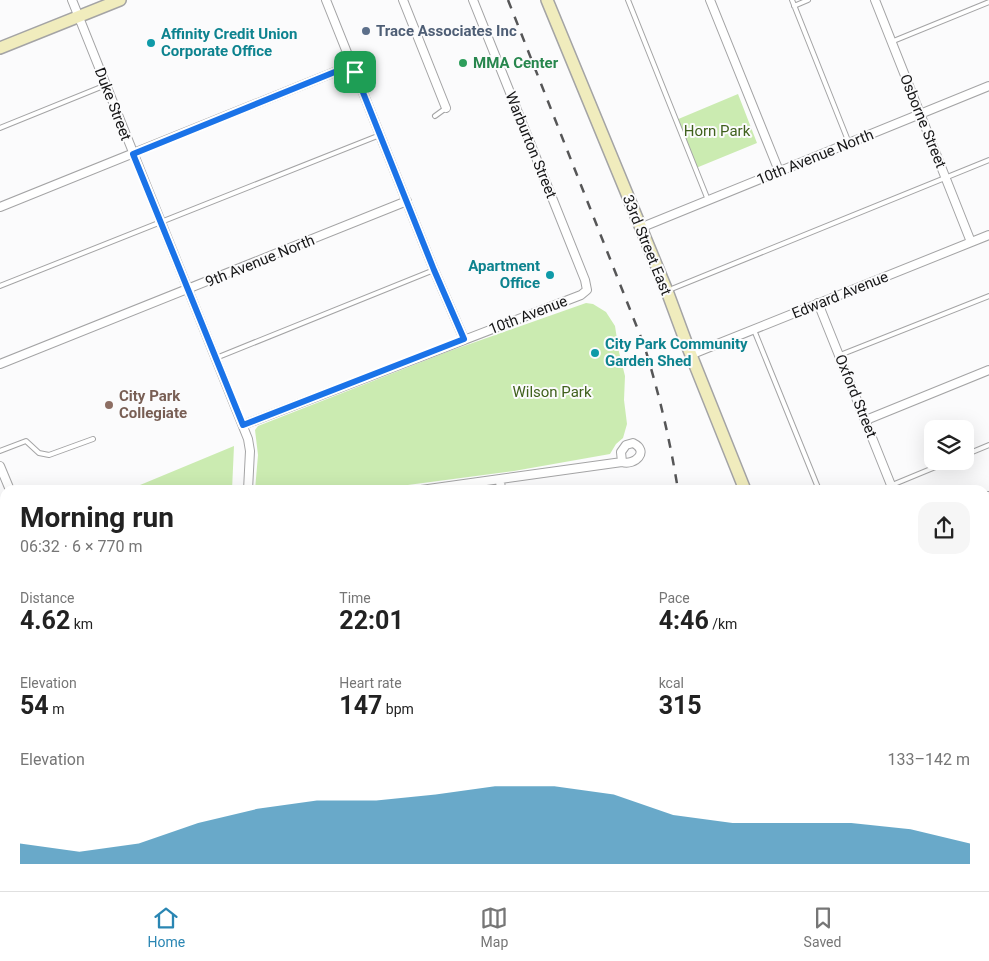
<!DOCTYPE html>
<meta charset="utf-8">
<style>
body{margin:0;font-family:Roboto,sans-serif;background:#f6f6f6;color:#222;height:100vh;display:flex;flex-direction:column;font-size:19px;white-space:nowrap}
*{box-sizing:border-box;margin:0}
p{font-size:16px;color:#767676}
.icon{flex:none;width:28px;height:28px;fill:none;stroke:currentColor;stroke-width:2;stroke-linecap:round;stroke-linejoin:round}
.map{position:relative;flex:1;overflow:hidden}
.details{position:absolute;left:0px;top:485px;width:990px;height:406px;display:flex;flex-direction:column;background:#fff;border-radius:15px 15px 0 0;box-shadow:0 5px 20px #0002}
.details>*{flex:none}
.tools{position:absolute;left:924px;top:420px;display:grid;gap:10px}
.tools a{display:grid;place-items:center;width:50px;height:50px;border-radius:10px;background:#fff;box-shadow:0 5px 20px #0002;font-size:25px}
.pin{position:absolute;display:grid;place-items:center;width:42px;height:42px;color:#fff;margin:-21px;border-radius:10px;box-shadow:0 2px 8px #0006}
.round{display:grid;place-items:center;flex:none;width:52px;height:52px;border-radius:15px;background:#f6f6f6}
.overview{display:flex;align-items:center;justify-content:space-between;height:85px;padding:0 20px}
h1{font-size:28px;font-weight:700;line-height:38px}
.stats{display:grid;grid-template-columns:repeat(3,1fr);gap:8px;height:85px;padding:5px 20px}
.stats div{display:grid;align-content:center}
.stats b{font-size:25px;font-weight:700}
.stats small{font-size:14px;font-weight:400}
.stats p{font-size:14px}
.chart{height:140px;padding:10px 20px}
.chart p{display:flex;justify-content:space-between}
.chart svg{width:100%;height:90px;margin-top:5px;fill:#2a86b3;opacity:.7}
.menu{display:flex;justify-content:space-around;align-items:center;height:70px;border-top:1px solid #e0e0e0;background:#fff;font-size:14px;color:#767676}
.menu a{display:grid;justify-items:center;gap:2px}
.menu .on{color:#2a86b3}
.map>svg:first-child{display:block}
.green{fill:#cbebb1}
.water{fill:#5ebddb}
.lines{fill:none;stroke-linecap:round;stroke-linejoin:round}
.lane-casing{stroke:#a4a4a5;stroke-width:6}
.street-casing{stroke:#a4a4a5;stroke-width:10}
.secondary-casing{stroke:#a4a4a5;stroke-width:14}
.lane{stroke:#fff;stroke-width:4}
.street{stroke:#fff;stroke-width:8}
.secondary{stroke:#f0ecbd;stroke-width:11}
.rail{stroke:#565657;stroke-width:2.5;stroke-dasharray:9 9;stroke-linecap:butt}
.route-casing{stroke:#fff;stroke-width:10}
.route{stroke:#1a73e8;stroke-width:6}
.service-dot{fill:#5c6f8a;stroke:#fbfbfc;stroke-width:2}
.culture-dot{fill:#0f9aa8;stroke:#fbfbfc;stroke-width:2}
.leisure-dot{fill:#2e9e5b;stroke:#fbfbfc;stroke-width:2}
.education-dot{fill:#8d6e63;stroke:#fbfbfc;stroke-width:2}
.labels{text-anchor:middle;stroke-width:4;stroke-linejoin:round;paint-order:stroke}
.service-label{font-size:15px;font-weight:bold;fill:#4e5e75;stroke:#fbfbfc;text-anchor:start}
.culture-label{font-size:15px;font-weight:bold;fill:#0d838f;stroke:#fbfbfc;text-anchor:start}
.leisure-label{font-size:15px;font-weight:bold;fill:#27864d;stroke:#fbfbfc;text-anchor:start}
.street-label{font-size:15px;fill:#161617;stroke:#fbfbfc}
.park-label{font-size:15px;fill:#40611d;stroke:#fbfbfc}
.education-label{font-size:15px;font-weight:bold;fill:#785e54;stroke:#fbfbfc;text-anchor:start}
</style>
<div class="map">
<svg width="989" height="891" viewBox="0 0 989 891">
<rect width="100%" height="100%" fill="#fbfbfc"/>
<path class="green" d="M 738,94 L 757,143 L 696,168 L 676,120 Z
M 586,303 L 593,304 L 606,312 L 615,326 L 619,352 L 625,376 L 624,400 L 627,424 L 623,438 L 616,444 L 610,454 L 514,471 L 370,490 L 255,490 L 258,455 L 255,430 L 258,426 L 447,352 Z
M 234,446 L 232,490 L 128,490 Z
M 985,655 L 989,655 L 989,738 L 985,739 Z
M 0,724 L 5,724 L 5,783 L 0,783 Z"/>
<path class="water" d="M 985,741 L 989,741 L 989,891 L 0,891 L 0,783 L 5,783 L 5,886 L 985,886 Z"/>
<g class="lines">
<defs>
<path id="lane" d="M 628,0 L 708,200
M 792,0 L 849,143
M 794,6 L 808,0
M 891,42 L 989,2
M 435,116 L 446,108
M 0,128 L 106,85
M 0,286 L 380,135
M 669,290 L 989,160
M 754,330 L 819,490
M 840,355 L 989,296
M 216,358 L 434,270
M 0,451 L 26,441 L 39,453 L 49,455 L 93,439
M 965,455 L 989,445
M 892,485 L 950,461
M 985,566 L 989,566
M 0,634 L 5,633"/>
<path id="street" d="M 72,0 L 248,439 L 250,451 L 248,490
M 326,0 L 434,270 L 464,339
M 403,0 L 446,108
M 710,0 L 779,171
M 875,0 L 971,242
M 0,207 L 352,65
M 640,228 L 989,86
M 818,303 L 893,490
M 690,355 L 989,235
M 0,364 L 407,201
M 866,420 L 989,370
M 243,425 L 581,295 L 587,290 L 585,280 L 473,0
M 0,466 L 10,490
M 500,480 L 501,490
M 421,490 L 622,462 C 635,466 650,451 633,443 L 626,445 L 621,452 L 622,462
M 985,496 L 989,496
M 0,547 L 5,546"/>
<path id="secondary" d="M 547,0 L 667,291 L 687,345 L 745,490
M 0,48 L 120,0
M 985,645 L 989,645
M 0,716 L 5,717"/>
</defs>
<use href="#lane" class="lane-casing"/>
<use href="#street" class="street-casing"/>
<use href="#secondary" class="secondary-casing"/>
<use href="#lane" class="lane"/>
<use href="#street" class="street"/>
<use href="#secondary" class="secondary"/>
<path class="rail" d="M 508,0 L 644,345 C 659,393 670,440 678,490
M 715,886 L 716,891"/>
</g>
<g class="lines">
<defs>
<path id="route" d="M 352,65 L 434,270 L 464,339 L 243,425 L 133,154 Z"/>
</defs>
<use href="#route" class="route-casing"/>
<use href="#route" class="route"/>
</g>
<circle class="service-dot" cx="366" cy="31" r="5"/>
<g class="culture-dot">
<circle cx="151" cy="43" r="5"/>
<circle cx="550" cy="275" r="5"/>
<circle cx="595" cy="353" r="5"/>
</g>
<circle class="leisure-dot" cx="463" cy="63" r="5"/>
<circle class="education-dot" cx="109" cy="405" r="5"/>
<g class="labels">
<g class="service-label">
<text x="376" y="36">Trace Associates Inc</text>
</g>
<g class="culture-label">
<text x="161" y="39">Affinity Credit Union<tspan x="161" dy="17">Corporate Office</tspan></text>
<text x="540" y="271" text-anchor="end">Apartment<tspan x="540" dy="17">Office</tspan></text>
<text x="605" y="349">City Park Community<tspan x="605" dy="17">Garden Shed</tspan></text>
</g>
<g class="leisure-label">
<text x="473" y="68">MMA Center</text>
</g>
<g class="street-label">
<text transform="translate(113 104) rotate(69)" y="5">Duke Street</text>
<text transform="translate(923 121) rotate(68)" y="5">Osborne Street</text>
<text transform="translate(531 145) rotate(68)" y="5">Warburton Street</text>
<text transform="translate(815 157) rotate(-22)" y="5">10th Avenue North</text>
<text transform="translate(647 245) rotate(68)" y="5">33rd Street East</text>
<text transform="translate(260 261) rotate(-22)" y="5">9th Avenue North</text>
<text transform="translate(840 295) rotate(-22)" y="5">Edward Avenue</text>
<text transform="translate(528 315) rotate(-21)" y="5">10th Avenue</text>
<text transform="translate(856 396) rotate(68)" y="5">Oxford Street</text>
</g>
<g class="park-label">
<text x="717" y="136">Horn Park</text>
<text x="552" y="397">Wilson Park</text>
</g>
<g class="education-label">
<text x="119" y="401">City Park<tspan x="119" dy="17">Collegiate</tspan></text>
</g>
</g>
</svg>
<div class="tools">
<a><svg class="icon" aria-label="layers" viewBox="0 0 24 24"><path d="M12 4l9 5-9 5-9-5zM3 14l9 5 9-5"/></svg></a>
</div>
<div class="pin" style="left:355px;top:72px;background:#1e9e55"><svg class="icon" aria-label="arrive" viewBox="0 0 24 24"><path d="M6 21V4h12l-3 4 3 4H6"/></svg></div>
<section class="details">
<div class="overview"><div><h1>Morning run</h1><p>06:32 · 6 × 770 m</p></div><a class="round"><svg class="icon" aria-label="share" viewBox="0 0 24 24"><path d="M12 15V3M7 8l5-5 5 5M5 13v7h14v-7"/></svg></a></div>
<div class="stats">
<div><p>Distance</p><b>4.62<small> km</small></b></div>
<div><p>Time</p><b>22:01</b></div>
<div><p>Pace</p><b>4:46<small> /km</small></b></div>
</div>
<div class="stats">
<div><p>Elevation</p><b>54<small> m</small></b></div>
<div><p>Heart rate</p><b>147<small> bpm</small></b></div>
<div><p>kcal</p><b>315</b></div>
</div>
<div class="chart"><p><span>Elevation</span>133–142 m</p>
<svg viewBox="0 0 160 44" preserveAspectRatio="none"><path d="M0 44V34L10 38L20 34L30 24L40 17L50 13L60 13L70 10L80 6L90 6L100 10L110 20L120 24L130 24L140 24L150 27L160 34V44z"/></svg>
</div>
</section>
</div>
<nav class="menu">
<a class="on"><svg class="icon" aria-label="home" viewBox="0 0 24 24"><path d="M3 11l9-7 9 7M6 9v11h12V9"/></svg>Home</a>
<a><svg class="icon" aria-label="map" viewBox="0 0 24 24"><path d="M3 6l6-2 6 2 6-2v14l-6 2-6-2-6 2zM9 4v14M15 6v14"/></svg>Map</a>
<a><svg class="icon" aria-label="saved" viewBox="0 0 24 24"><path d="M7 4h10v16l-5-4-5 4z"/></svg>Saved</a>
</nav>
